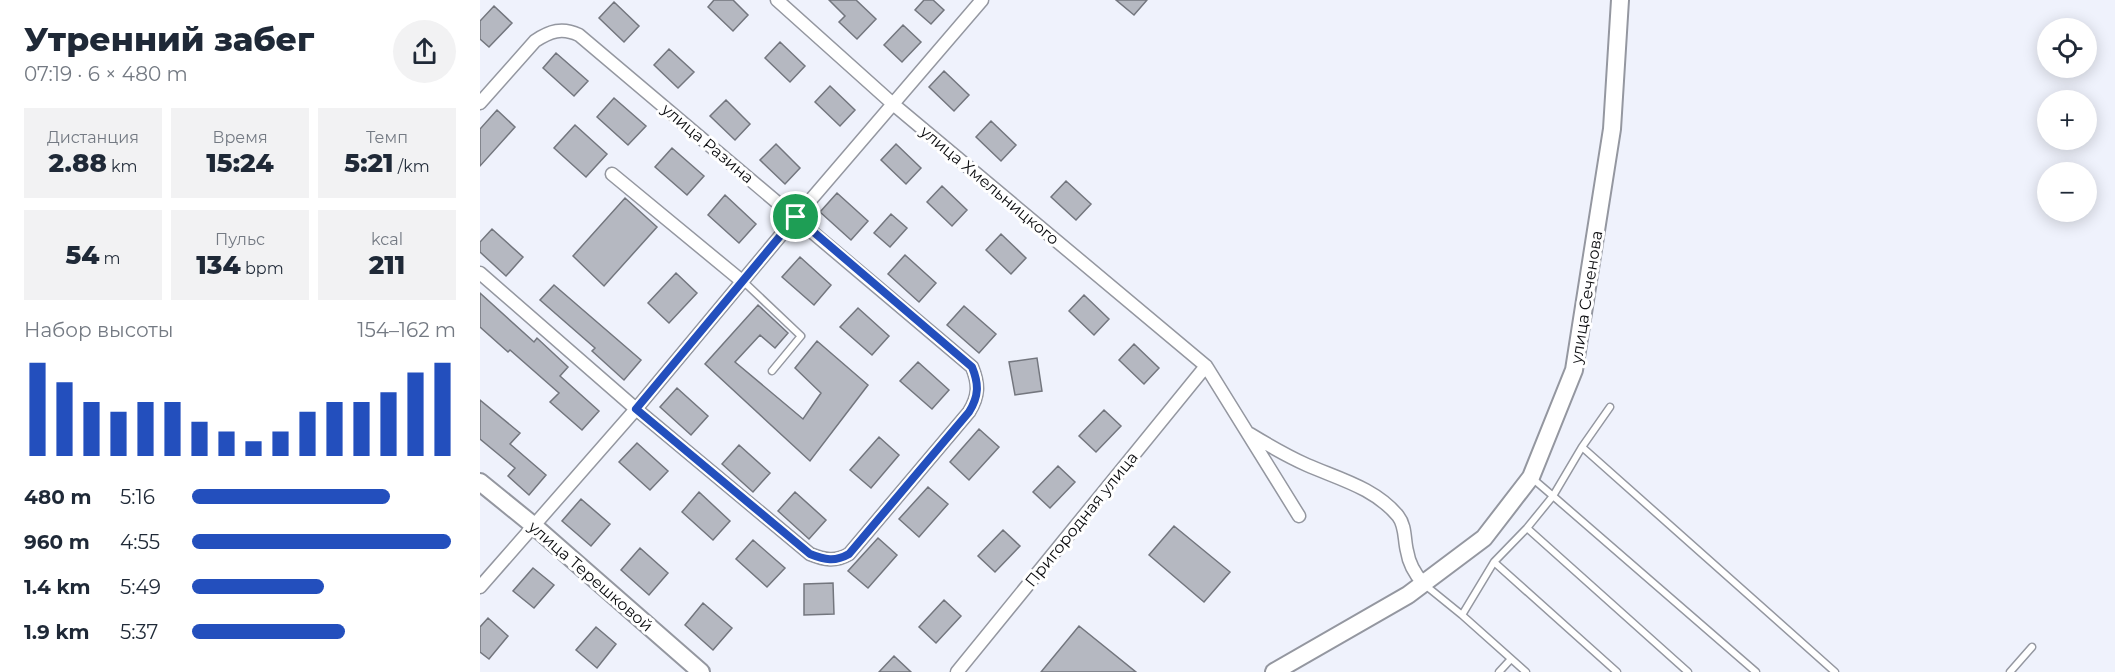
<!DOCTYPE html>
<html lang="ru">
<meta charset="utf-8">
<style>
body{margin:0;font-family:Montserrat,sans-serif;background:#f2f2f3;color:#1f2937;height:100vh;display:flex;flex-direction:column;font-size:22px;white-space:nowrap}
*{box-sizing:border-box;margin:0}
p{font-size:20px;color:#747a83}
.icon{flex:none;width:33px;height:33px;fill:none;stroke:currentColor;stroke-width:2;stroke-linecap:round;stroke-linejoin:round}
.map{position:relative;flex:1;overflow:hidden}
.drawer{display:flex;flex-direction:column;background:#fff;width:480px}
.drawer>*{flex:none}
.controls{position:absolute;left:1557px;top:18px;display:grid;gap:12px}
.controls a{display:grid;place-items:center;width:60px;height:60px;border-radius:50%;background:#fff;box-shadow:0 3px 15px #0003;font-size:30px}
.pin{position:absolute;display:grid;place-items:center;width:51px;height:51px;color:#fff;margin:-26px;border:3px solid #fff;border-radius:50%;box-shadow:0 2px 6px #0007}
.round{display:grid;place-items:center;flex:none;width:63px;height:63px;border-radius:32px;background:#f2f2f3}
.head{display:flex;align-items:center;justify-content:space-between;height:102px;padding:0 24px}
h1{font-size:33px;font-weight:800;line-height:45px}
.stats{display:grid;grid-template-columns:repeat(3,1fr);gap:9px;height:102px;padding:6px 24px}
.stats div{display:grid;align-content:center;border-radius:0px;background:#f2f2f3;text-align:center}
.stats b{font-size:26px;font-weight:800}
.stats small{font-size:16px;font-weight:400}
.stats p{font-size:16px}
.chart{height:168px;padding:12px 24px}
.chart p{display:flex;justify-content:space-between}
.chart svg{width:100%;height:108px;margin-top:6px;stroke:#234fbd;stroke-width:6}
ul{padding:0 24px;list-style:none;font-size:20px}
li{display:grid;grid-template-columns:96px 72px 1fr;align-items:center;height:45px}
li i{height:15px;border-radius:8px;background:#234fbd}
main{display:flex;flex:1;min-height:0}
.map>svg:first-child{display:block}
.building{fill:#b5b8c1;stroke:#73767e;stroke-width:1.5}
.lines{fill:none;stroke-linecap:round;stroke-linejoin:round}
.lane-casing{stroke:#9497a0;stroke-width:9}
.street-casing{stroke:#9497a0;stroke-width:15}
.secondary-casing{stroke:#9497a0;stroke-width:20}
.lane{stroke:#fff;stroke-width:6}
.street{stroke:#fff;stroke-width:12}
.secondary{stroke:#fff;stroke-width:16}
.route-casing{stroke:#fff;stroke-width:12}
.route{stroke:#234fbd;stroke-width:8}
.labels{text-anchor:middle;stroke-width:6;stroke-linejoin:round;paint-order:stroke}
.street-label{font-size:16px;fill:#0b0c0f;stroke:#fff}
</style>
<main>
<section class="drawer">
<div class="head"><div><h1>Утренний забег</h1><p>07:19 · 6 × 480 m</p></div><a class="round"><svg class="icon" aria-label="share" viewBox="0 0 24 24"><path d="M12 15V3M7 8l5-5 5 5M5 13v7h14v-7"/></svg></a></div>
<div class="stats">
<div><p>Дистанция</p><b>2.88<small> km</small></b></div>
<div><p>Время</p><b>15:24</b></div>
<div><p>Темп</p><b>5:21<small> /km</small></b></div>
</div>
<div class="stats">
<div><b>54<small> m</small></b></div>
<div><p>Пульс</p><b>134<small> bpm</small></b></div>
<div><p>kcal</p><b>211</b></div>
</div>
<div class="chart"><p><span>Набор высоты</span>154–162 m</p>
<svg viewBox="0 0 160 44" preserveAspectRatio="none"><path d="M5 44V6M15 44V14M25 44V22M35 44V26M45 44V22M55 44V22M65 44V30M75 44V34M85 44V38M95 44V34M105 44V26M115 44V22M125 44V22M135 44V18M145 44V10M155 44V6"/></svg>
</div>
<ul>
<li><b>480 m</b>5:16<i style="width:75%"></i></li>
<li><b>960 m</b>4:55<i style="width:98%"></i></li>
<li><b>1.4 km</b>5:49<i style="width:50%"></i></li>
<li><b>1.9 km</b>5:37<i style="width:58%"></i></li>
</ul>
</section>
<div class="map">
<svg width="1635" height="672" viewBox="0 0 1635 672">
<rect width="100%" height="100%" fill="#eff2fc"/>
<path class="building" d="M 234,0 L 253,0 L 268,15 L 253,31 L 228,7 Z
M 349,0 L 376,0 L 396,19 L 377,39 L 359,22 L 365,16 Z
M 444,0 L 453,0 L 464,10 L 451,24 L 435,10 Z
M 636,0 L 667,0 L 654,15 Z
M 134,2 L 159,26 L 144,42 L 119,18 Z
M 14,6 L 32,23 L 9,47 L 0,39 L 0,21 Z
M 423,25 L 441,42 L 422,62 L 404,45 Z
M 300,42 L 325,66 L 310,82 L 285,58 Z
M 189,49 L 214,72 L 198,88 L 174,65 Z
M 76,53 L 108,81 L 94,96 L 63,68 Z
M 464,71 L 489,95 L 474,111 L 449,87 Z
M 350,86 L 375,110 L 360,126 L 335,102 Z
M 134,98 L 166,126 L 148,145 L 117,117 Z
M 246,100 L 270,124 L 255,140 L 230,116 Z
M 17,110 L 35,127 L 0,166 L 0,129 Z
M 511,121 L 536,145 L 521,161 L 496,137 Z
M 95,125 L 127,154 L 106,177 L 74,148 Z
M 296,144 L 320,168 L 305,184 L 280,160 Z
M 416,144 L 441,168 L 426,184 L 401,160 Z
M 192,148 L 224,176 L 207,195 L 175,167 Z
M 586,181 L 611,204 L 596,220 L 571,197 Z
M 462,186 L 487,210 L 472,226 L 447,202 Z
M 357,193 L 388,221 L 371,240 L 340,212 Z
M 245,195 L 276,224 L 259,243 L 228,215 Z
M 145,198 L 177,227 L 124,286 L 93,256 Z
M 411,214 L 427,228 L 410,247 L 394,233 Z
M 12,229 L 43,257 L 26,276 L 0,252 L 0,242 Z
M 521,234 L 546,258 L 531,274 L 506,250 Z
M 425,255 L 456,283 L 439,302 L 408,274 Z
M 320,257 L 351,285 L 334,305 L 302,277 Z
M 196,273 L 217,293 L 189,323 L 168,303 Z
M 74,285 L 161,360 L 144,380 L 112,351 L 115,348 L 60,300 Z
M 0,293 L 54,342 L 57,338 L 88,367 L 80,376 L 119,411 L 102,430 L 70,402 L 79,393 L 30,350 L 28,352 L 0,327 Z
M 604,295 L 629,319 L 614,335 L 589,311 Z
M 278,305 L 308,333 L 295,348 L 280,335 L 255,362 L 323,419 L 341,393 L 315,368 L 337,341 L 388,385 L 330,461 L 225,364 Z
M 484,306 L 516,334 L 499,353 L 467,325 Z
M 378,308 L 409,336 L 392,355 L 360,327 Z
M 654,344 L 679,368 L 664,384 L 639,360 Z
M 557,358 L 562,391 L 535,395 L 529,362 Z
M 438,362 L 469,390 L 452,409 L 420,381 Z
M 197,388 L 228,416 L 211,435 L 180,407 Z
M 0,400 L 40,433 L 30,444 L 66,475 L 49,495 L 28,476 L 35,468 L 0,439 Z
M 624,410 L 641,426 L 616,452 L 599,436 Z
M 499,429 L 519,447 L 489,480 L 470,462 Z
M 399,437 L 419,455 L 391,488 L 370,470 Z
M 157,443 L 188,471 L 170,490 L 139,462 Z
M 259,445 L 290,473 L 273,492 L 242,464 Z
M 578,466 L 595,482 L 570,508 L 553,492 Z
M 448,487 L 468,504 L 439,537 L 419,519 Z
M 219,492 L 250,521 L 233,540 L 202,512 Z
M 315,492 L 346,520 L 329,539 L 298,511 Z
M 101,499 L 130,524 L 111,546 L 82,521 Z
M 694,526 L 750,572 L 724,602 L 669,555 Z
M 523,530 L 540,546 L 515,572 L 498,556 Z
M 398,538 L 417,555 L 388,588 L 368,571 Z
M 273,540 L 305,568 L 287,587 L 256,559 Z
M 160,548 L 188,573 L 169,595 L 141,570 Z
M 53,568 L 74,585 L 54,608 L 33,591 Z
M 353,583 L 354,614 L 324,615 L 324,584 Z
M 464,600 L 481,616 L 456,643 L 439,627 Z
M 223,603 L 252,628 L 233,650 L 205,625 Z
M 8,618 L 28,636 L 9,659 L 0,652 L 0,627 Z
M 599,626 L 656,672 L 561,672 Z
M 116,627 L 136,644 L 117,668 L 96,650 Z
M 414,656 L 431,672 L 399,672 Z"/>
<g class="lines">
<defs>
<path id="lane" d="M 264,282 L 321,336 L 292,371
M 1130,407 L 1102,447 L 1355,672
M 1102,447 L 1073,496 L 1276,672
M 1052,478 L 1073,496 L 1047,528 L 1208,672
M 1047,528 L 1014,562 L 1137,672
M 1014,562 L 982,615 L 1046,672
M 945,585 L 982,615
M 1019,672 L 1031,659
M 1530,672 L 1552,647"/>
<path id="street" d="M 297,0 L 413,104 L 726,366 L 819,516
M 0,103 L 55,41 C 70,31 82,27 99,35 L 492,367 C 499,384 499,396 489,412 L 369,554 C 355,562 345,560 330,554 L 156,409 L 0,273
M 132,174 L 263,282
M 770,434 C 788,445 807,456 827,465 C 859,479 895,488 918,516 C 926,526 924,540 927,551 C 929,564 934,573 943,583
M 0,587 L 156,409 L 316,217 L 502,0
M 477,672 L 726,366"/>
<path id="secondary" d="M 0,482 L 53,525 L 221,672
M 794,672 L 928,595 L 1004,538 L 1051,477 L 1094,370 L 1132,129 L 1140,0"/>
</defs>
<use href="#lane" class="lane-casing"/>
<use href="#street" class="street-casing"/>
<use href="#secondary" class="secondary-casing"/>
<use href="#lane" class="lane"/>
<use href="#street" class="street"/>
<use href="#secondary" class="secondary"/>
</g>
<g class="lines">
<defs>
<path id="route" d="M 316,217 L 492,367 C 499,384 499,396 489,412 L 369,554 C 355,562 345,560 330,554 L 156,409 Z"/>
</defs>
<use href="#route" class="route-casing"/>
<use href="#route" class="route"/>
</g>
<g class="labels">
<g class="street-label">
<text transform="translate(228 143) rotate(40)" y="6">улица Разина</text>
<text transform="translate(510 185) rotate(40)" y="6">улица Хмельницкого</text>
<text transform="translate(1106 297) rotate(-81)" y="6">улица Сеченова</text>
<text transform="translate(601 519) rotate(-51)" y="6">Пригородная улица</text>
<text transform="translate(111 576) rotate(41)" y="6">улица Терешковой</text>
</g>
</g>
</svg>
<div class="controls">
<a><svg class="icon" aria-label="locate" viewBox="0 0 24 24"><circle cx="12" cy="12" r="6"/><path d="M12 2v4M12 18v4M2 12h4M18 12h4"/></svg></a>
<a>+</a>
<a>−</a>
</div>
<div class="pin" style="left:316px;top:217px;background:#1e9e55"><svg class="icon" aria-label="arrive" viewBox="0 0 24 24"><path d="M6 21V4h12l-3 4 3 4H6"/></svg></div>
</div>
</main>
